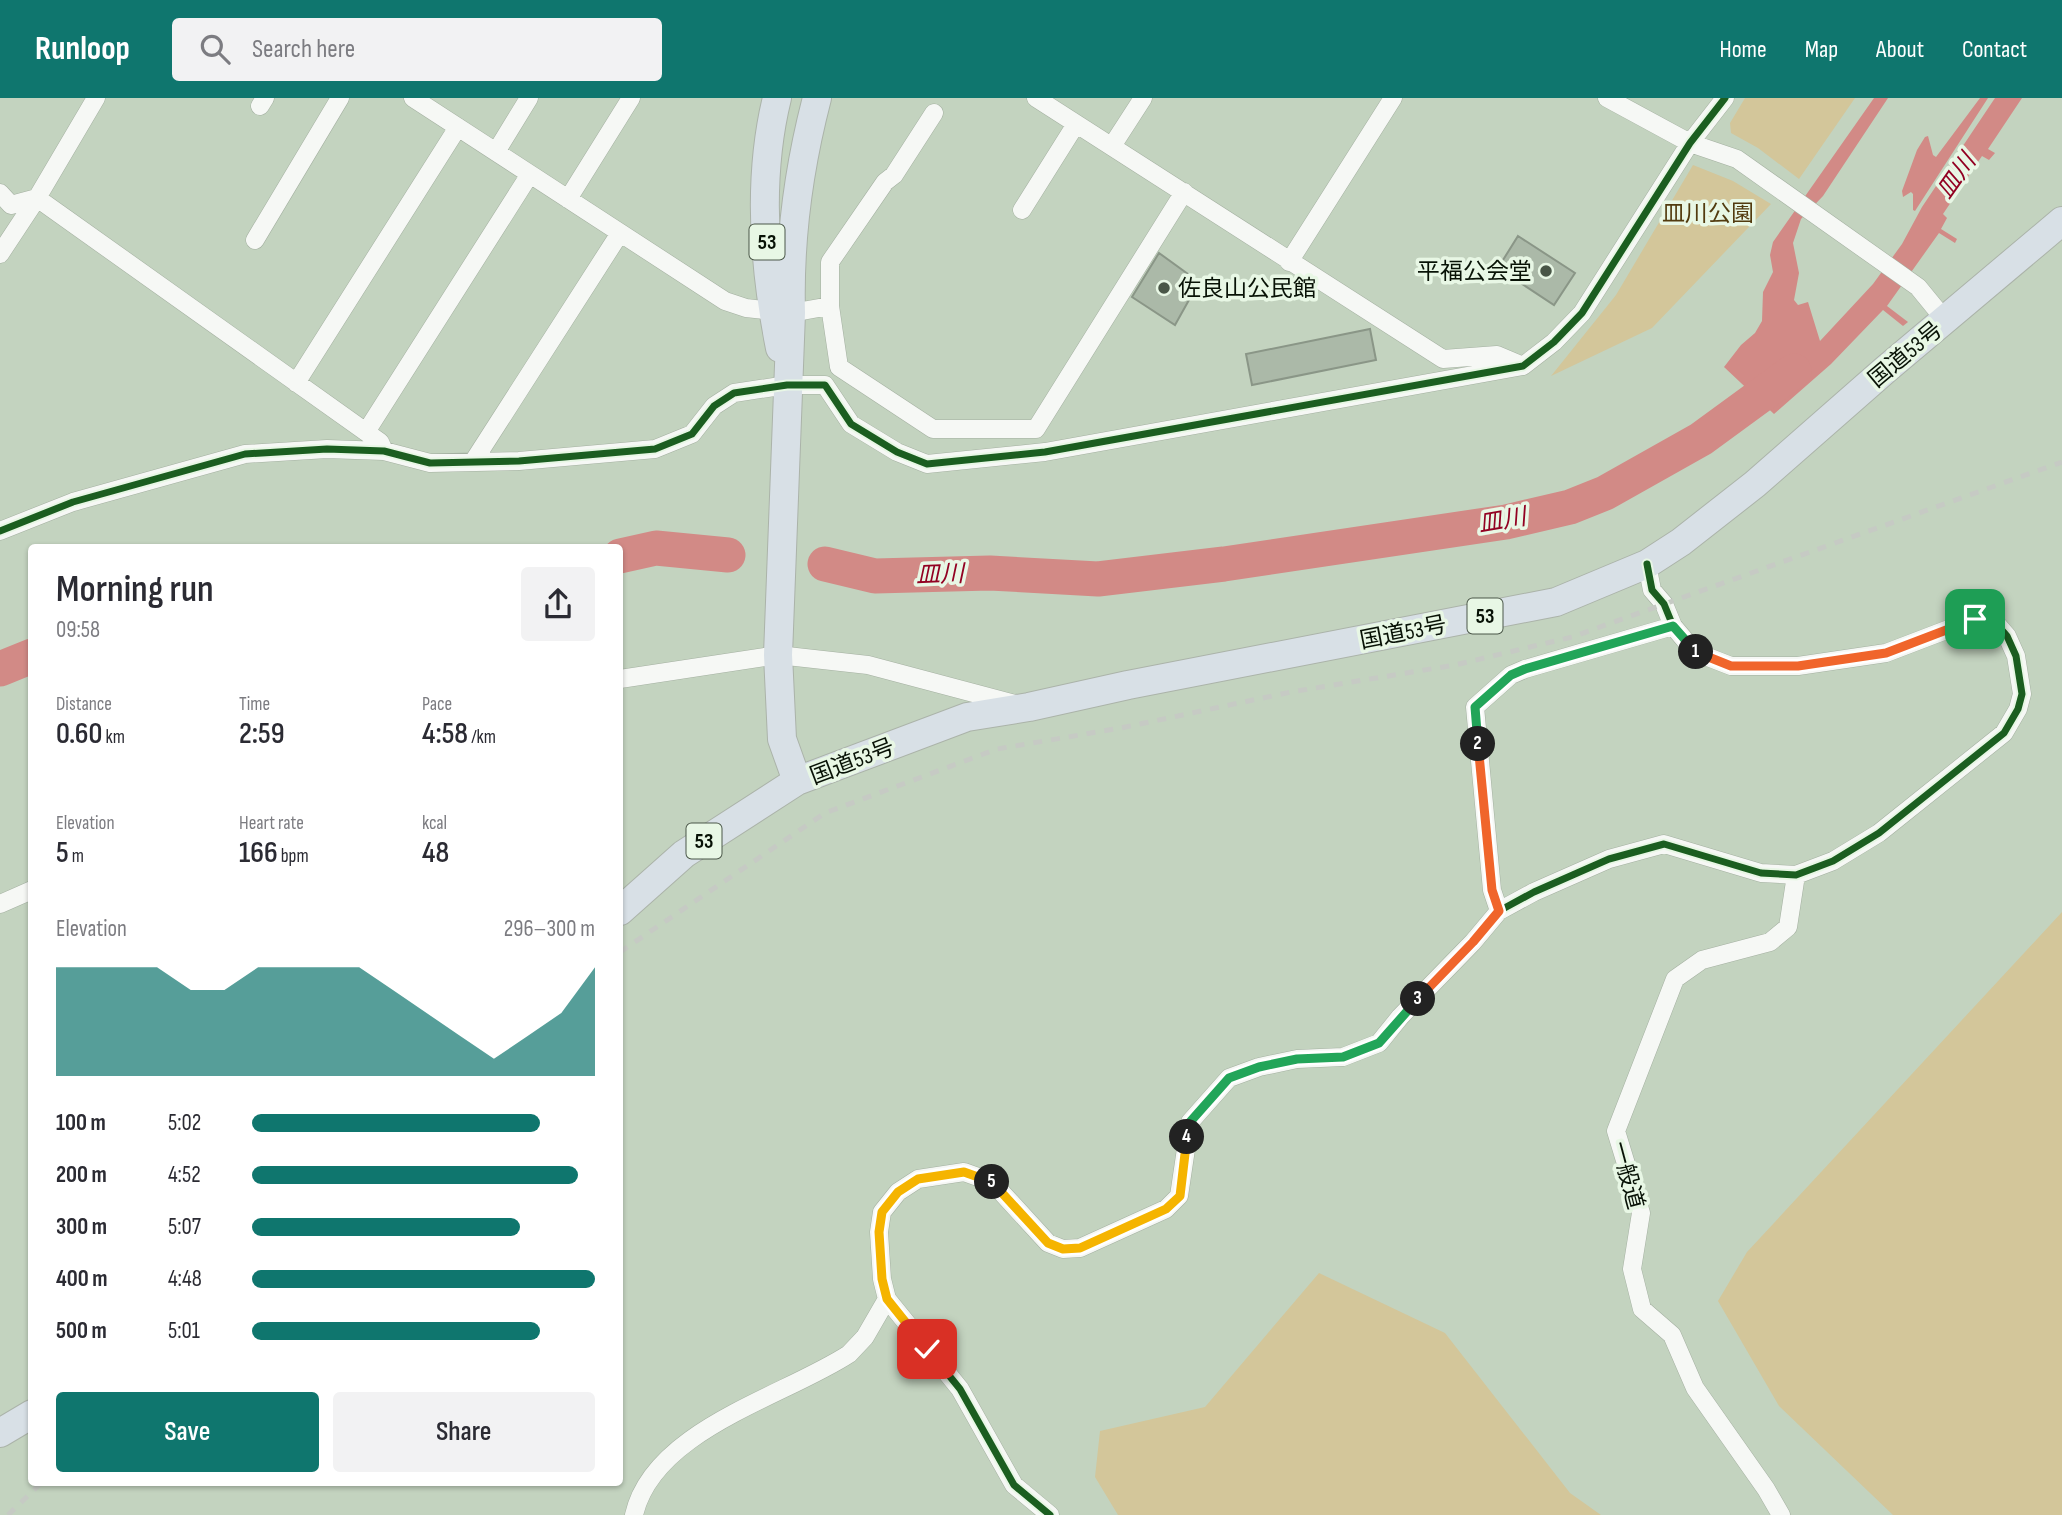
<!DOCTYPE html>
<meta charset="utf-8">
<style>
body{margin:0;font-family:"Sofia Sans Condensed","Noto Sans JP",sans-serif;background:#f2f2f3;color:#2b2b33;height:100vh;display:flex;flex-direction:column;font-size:26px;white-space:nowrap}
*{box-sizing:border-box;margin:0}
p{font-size:23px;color:#7c7c81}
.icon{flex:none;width:38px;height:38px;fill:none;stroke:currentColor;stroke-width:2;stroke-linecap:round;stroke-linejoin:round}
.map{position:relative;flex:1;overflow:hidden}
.details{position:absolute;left:28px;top:446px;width:595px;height:942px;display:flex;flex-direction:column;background:#fff;border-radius:7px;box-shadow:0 2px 5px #0004}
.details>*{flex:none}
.pin{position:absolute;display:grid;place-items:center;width:60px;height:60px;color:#fff;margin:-30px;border-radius:14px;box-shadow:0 4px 10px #0006}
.km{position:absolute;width:35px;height:35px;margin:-18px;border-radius:50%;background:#222;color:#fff;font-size:19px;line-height:35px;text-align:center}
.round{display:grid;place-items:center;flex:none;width:74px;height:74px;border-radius:7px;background:#f2f2f3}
.summary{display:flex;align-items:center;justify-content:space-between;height:119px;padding:0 28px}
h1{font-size:38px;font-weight:600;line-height:52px}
.metrics{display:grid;grid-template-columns:repeat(3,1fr);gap:10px;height:119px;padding:7px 28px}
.metrics div{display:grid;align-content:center}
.metrics b{font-size:30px;font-weight:600}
.metrics small{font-size:19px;font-weight:400}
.metrics p{font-size:19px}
.chart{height:196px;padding:14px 28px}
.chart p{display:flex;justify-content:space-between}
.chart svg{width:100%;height:126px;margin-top:7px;fill:#0f766e;opacity:.7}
.primary-button{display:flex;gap:14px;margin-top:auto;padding:14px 28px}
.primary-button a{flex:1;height:80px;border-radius:7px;background:#0f766e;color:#fff;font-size:28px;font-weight:600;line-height:80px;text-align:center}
.primary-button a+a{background:#f2f2f3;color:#2b2b33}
ul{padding:0 28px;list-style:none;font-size:23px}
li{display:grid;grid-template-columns:112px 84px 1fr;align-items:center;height:52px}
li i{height:18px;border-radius:9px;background:#0f766e}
header{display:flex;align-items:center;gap:42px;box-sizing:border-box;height:98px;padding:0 35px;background:#0f766e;color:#fff}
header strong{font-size:33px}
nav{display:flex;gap:38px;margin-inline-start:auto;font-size:24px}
.search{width:490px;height:63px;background:#f2f2f3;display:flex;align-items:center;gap:18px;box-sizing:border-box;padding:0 24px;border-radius:7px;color:#7c7c81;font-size:26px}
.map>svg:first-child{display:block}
.green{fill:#d3c69a}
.water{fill:#d28a86}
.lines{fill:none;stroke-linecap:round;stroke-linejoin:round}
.river{stroke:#d28a86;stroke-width:35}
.building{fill:#abb9a8;stroke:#8a9687;stroke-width:2}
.minor-casing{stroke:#a4b0a1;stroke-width:19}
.trunk-casing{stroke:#abb3a9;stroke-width:30}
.minor{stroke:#f6f8f5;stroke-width:18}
.trunk{stroke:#d8e0e6;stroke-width:28}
.rail{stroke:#c6cac4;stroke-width:5;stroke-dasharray:9 9;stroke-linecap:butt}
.cycleway-casing{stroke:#e8f7e5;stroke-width:11}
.cycleway{stroke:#1b5e20;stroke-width:7}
.split-1-casing{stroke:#fff;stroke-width:14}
.split-2-casing{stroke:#fff;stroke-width:14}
.split-3-casing{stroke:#fff;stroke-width:14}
.split-4-casing{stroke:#fff;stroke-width:14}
.split-5-casing{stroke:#fff;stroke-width:14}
.split-6-casing{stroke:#fff;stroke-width:14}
.split-1{stroke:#f0652b;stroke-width:9}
.split-2{stroke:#22a559;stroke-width:9}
.split-3{stroke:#f0652b;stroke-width:9}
.split-4{stroke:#22a559;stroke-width:9}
.split-5{stroke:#f5b400;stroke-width:9}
.split-6{stroke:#f5b400;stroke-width:9}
.poi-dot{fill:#495647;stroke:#e8f7e5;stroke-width:2.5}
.labels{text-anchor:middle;stroke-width:7;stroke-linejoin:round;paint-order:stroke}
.shield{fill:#e8f7e5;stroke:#4b5749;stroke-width:2}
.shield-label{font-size:21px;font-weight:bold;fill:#081206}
.park-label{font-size:23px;fill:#523b0f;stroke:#e8f7e5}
.poi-label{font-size:23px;fill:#081206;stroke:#e8f7e5;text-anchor:end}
.street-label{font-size:23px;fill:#081206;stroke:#e8f7e5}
.water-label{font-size:24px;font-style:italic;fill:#920122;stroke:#e8f7e5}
</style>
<header>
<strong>Runloop</strong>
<div class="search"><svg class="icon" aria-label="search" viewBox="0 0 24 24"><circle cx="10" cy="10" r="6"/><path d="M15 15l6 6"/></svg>Search here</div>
<nav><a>Home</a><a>Map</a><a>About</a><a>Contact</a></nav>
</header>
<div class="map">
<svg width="2062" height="1417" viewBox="0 0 2062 1417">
<rect width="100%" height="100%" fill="#c3d3bf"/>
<path class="green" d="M 1745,0 L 1855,0 L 1799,81 L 1758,50 L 1731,35 L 1730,25 Z
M 1693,67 L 1733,83 L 1771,106 L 1652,230 L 1551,278 L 1616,197 Z
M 2062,814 L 2062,1417 L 1893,1417 L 1779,1308 L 1718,1203 L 1747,1154 Z
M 1319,1175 L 1445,1235 L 1570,1395 L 1601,1417 L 1118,1417 L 1095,1379 L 1100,1333 L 1205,1309 Z"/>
<path class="water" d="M 1874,0 L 1888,0 L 1823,98 L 1801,121 L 1793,145 L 1799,175 L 1794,202 L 1798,207 L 1808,204 L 1820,243 L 1873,186 L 1902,146 L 1922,109 L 1995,0 L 2022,0 L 1988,51 L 1995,55 L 1989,62 L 1982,58 L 1943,116 L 1947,120 L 1941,131 L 1957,141 L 1955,145 L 1939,135 L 1887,208 L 1908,224 L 1903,228 L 1883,212 L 1831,266 L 1774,316 L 1724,269 L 1741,247 L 1755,235 L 1762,223 L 1763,194 L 1773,174 L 1770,157 L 1773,144 Z
M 1980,0 L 1988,0 L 1915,113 L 1913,112 L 1913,96 L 1911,94 L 1903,99 L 1902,93 L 1917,52 L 1925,39 L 1928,38 L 1933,57 L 1936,59 Z"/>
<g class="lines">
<path class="river" d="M 620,458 L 656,450 L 728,457
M 825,466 L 875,478 L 990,475 L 1098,481 L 1224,466 L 1506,424 L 1570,409 L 1605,395 L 1701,341 L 1794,273
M 0,571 L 32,558"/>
</g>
<path class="building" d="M 1518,138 L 1575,175 L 1554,207 L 1498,170 Z
M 1159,155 L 1199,184 L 1175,227 L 1132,199 Z
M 1370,231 L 1376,262 L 1252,287 L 1246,256 Z"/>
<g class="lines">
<defs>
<path id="minor" d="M 413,0 L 725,203 L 746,210 L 791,215 L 830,208 L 839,269 L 933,331 L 1036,331 L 1184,94
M 1036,0 L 1443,261 L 1497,257 L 1523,268
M 1607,0 L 1690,45 L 1737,61 L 1918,189 L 1945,222
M 260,8 L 265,0
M 1112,48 L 1143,0
M 496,54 L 529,0
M 0,95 L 11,107 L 37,100 L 380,344 L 384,353
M 568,101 L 631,0
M 1022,112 L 1076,26
M 255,142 L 340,0
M 0,156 L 37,100 L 96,0
M 1289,164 L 1393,0
M 830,208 L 830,164 L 885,84 L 894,77 L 934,15
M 296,285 L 458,29
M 366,334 L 530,76
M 473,364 L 620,135
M 0,433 L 73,404 L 245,356 L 327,351 L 384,353 L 430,365 L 519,363 L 655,351 L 692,336 L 714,308 L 734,295 L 787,287 L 825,287 L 851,326 L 897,354 L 927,366 L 1045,354 L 1523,268 L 1554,244 L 1582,215 L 1690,45 L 1725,0
M 620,581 L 778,557 L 868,567 L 1019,607
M 0,806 L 32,792
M 1499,813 L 1492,792 L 1475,609 L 1511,577 L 1525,571 L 1673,528
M 634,1417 C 653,1332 783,1299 849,1256 L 865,1239 L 887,1201
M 1050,1417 L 1014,1387 L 960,1291 L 887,1201 L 882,1181 L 879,1134 L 882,1114 L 898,1094 L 918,1081 L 964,1074 L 992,1084 L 1048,1145 L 1063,1151 L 1080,1150 L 1166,1111 L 1179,1098 L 1190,1024 L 1229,980 L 1259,969 L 1297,961 L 1343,959 L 1379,945 L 1400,919 L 1473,844 L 1499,813 L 1534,794 L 1609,761 L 1664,746 L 1761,775 L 1796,777 L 1833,763 L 1879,735 L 2004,635 L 2018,611 L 2022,596 L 2016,558 L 2007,538 L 1994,523 L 1975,521 L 1886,555 L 1798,568 L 1731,568 L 1695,554 L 1673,528 L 1664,506 L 1652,492 L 1647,466
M 1781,1417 L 1766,1391 L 1695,1290 L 1672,1237 L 1642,1211 L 1632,1171 L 1641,1115 L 1616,1033 L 1675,881 L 1702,862 L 1770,844 L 1788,829 L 1796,777"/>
<path id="trunk" d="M 777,0 C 757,81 764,169 780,250
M 797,683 L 782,641 L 778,557 L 791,215 C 789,144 799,69 817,0
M 620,813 L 684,756 L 797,683 L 967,619 L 1029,609 L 1128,587 L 1556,504 L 1647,466 L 1681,444 L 1755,386 L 1885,272 L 2062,123
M 0,1335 L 32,1316"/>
</defs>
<use href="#minor" class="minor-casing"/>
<use href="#trunk" class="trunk-casing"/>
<use href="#minor" class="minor"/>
<use href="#trunk" class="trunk"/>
<path class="rail" d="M 620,854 L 825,715 L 997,651 L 1121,630 L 1291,594 L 1455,567 L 1572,539 L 2062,364
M 8,1417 L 42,1384"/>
<defs>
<path id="cycleway" d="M 0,433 L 73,404 L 245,356 L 327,351 L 384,353 L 430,365 L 519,363 L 655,351 L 692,336 L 714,308 L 734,295 L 787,287 L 825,287 L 851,326 L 897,354 L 927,366 L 1045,354 L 1523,268 L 1554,244 L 1582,215 L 1690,45 L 1725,0
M 1050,1417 L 1014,1387 L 960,1291 L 887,1201 L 882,1181 L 879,1134 L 882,1114 L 898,1094 L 918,1081 L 964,1074 L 992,1084 L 1048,1145 L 1063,1151 L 1080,1150 L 1166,1111 L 1179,1098 L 1190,1024 L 1229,980 L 1259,969 L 1297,961 L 1343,959 L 1379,945 L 1400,919 L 1473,844 L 1499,813 L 1534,794 L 1609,761 L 1664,746 L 1761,775 L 1796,777 L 1833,763 L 1879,735 L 2004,635 L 2018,611 L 2022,596 L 2016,558 L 2007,538 L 1994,523 L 1975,521 L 1886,555 L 1798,568 L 1731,568 L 1695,554 L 1673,528 L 1664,506 L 1652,492 L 1647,466"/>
</defs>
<use href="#cycleway" class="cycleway-casing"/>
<use href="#cycleway" class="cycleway"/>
</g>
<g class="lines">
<defs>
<path id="split-1" d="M 1696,554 L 1731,568 L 1798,568 L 1886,555 L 1975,521"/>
<path id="split-2" d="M 1478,646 L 1475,609 L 1511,577 L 1525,571 L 1673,528 L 1696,554"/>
<path id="split-3" d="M 1418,901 L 1473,844 L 1499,813 L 1492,792 L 1478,646"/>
<path id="split-4" d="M 1187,1039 L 1190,1024 L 1229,980 L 1259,969 L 1297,961 L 1343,959 L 1379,945 L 1418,901"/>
<path id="split-5" d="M 992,1084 L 1048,1145 L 1063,1151 L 1080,1150 L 1166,1111 L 1180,1098 L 1187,1039"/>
<path id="split-6" d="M 927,1251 L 887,1201 L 882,1181 L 879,1134 L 882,1114 L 898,1094 L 918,1081 L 964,1074 L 992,1084"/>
</defs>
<use href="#split-1" class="split-1-casing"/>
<use href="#split-2" class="split-2-casing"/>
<use href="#split-3" class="split-3-casing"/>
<use href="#split-4" class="split-4-casing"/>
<use href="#split-5" class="split-5-casing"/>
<use href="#split-6" class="split-6-casing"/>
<use href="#split-1" class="split-1"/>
<use href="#split-2" class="split-2"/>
<use href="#split-3" class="split-3"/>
<use href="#split-4" class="split-4"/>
<use href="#split-5" class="split-5"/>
<use href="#split-6" class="split-6"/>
</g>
<g class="poi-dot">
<circle cx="1546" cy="173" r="7"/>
<circle cx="1164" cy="190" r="7"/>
</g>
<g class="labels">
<g class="shield">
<rect x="749.5" y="126.5" width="35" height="35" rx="5"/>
<rect x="1467.5" y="500.5" width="35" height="35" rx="5"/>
<rect x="686.5" y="725.5" width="35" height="35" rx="5"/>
</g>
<g class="shield-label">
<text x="767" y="151">53</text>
<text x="1485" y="525">53</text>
<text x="704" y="750">53</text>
</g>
<g class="park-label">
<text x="1708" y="123">皿川公園</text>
</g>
<g class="poi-label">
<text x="1532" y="181">平福公会堂</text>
<text x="1178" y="198" text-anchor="start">佐良山公民館</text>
</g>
<g class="street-label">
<text transform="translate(1905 256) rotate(-40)" y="8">国道53号</text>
<text transform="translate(1403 534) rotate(-11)" y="8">国道53号</text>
<text transform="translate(852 663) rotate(-21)" y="8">国道53号</text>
<text transform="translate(1628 1077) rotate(75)" y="8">一般道</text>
</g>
<g class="water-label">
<text transform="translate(1956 78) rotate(-55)" y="8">皿川</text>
<text transform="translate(1502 422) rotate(-10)" y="8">皿川</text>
<text transform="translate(940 476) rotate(-2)" y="8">皿川</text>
</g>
</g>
</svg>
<div class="pin" style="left:1975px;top:521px;background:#1e9e55"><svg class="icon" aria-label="arrive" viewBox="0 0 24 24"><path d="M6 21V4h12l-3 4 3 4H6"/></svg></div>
<div class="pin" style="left:927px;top:1251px;background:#d93025"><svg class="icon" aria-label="check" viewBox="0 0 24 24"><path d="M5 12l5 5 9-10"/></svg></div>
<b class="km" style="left:1696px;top:554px">1</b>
<b class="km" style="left:1478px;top:646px">2</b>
<b class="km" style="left:1418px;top:901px">3</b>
<b class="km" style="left:1187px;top:1039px">4</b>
<b class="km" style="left:992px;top:1084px">5</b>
<section class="details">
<div class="summary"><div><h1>Morning run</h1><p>09:58</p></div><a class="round"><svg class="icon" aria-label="share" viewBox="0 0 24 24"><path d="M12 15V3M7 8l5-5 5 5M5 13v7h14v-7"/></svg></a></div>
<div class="metrics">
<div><p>Distance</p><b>0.60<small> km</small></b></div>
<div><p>Time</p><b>2:59</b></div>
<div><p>Pace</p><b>4:58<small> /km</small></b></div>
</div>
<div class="metrics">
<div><p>Elevation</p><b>5<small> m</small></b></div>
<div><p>Heart rate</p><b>166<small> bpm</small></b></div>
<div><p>kcal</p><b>48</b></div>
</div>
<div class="chart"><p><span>Elevation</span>296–300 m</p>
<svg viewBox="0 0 160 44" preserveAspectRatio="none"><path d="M0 44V6L10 6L20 6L30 6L40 14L50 14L60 6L70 6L80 6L90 6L100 14L110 22L120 30L130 38L140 30L150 22L160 6V44z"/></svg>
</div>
<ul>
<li><b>100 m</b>5:02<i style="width:84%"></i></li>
<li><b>200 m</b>4:52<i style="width:95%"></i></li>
<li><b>300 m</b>5:07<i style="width:78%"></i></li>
<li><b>400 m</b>4:48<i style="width:100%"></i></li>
<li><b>500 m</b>5:01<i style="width:84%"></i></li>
</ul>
<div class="primary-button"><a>Save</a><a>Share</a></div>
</section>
</div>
